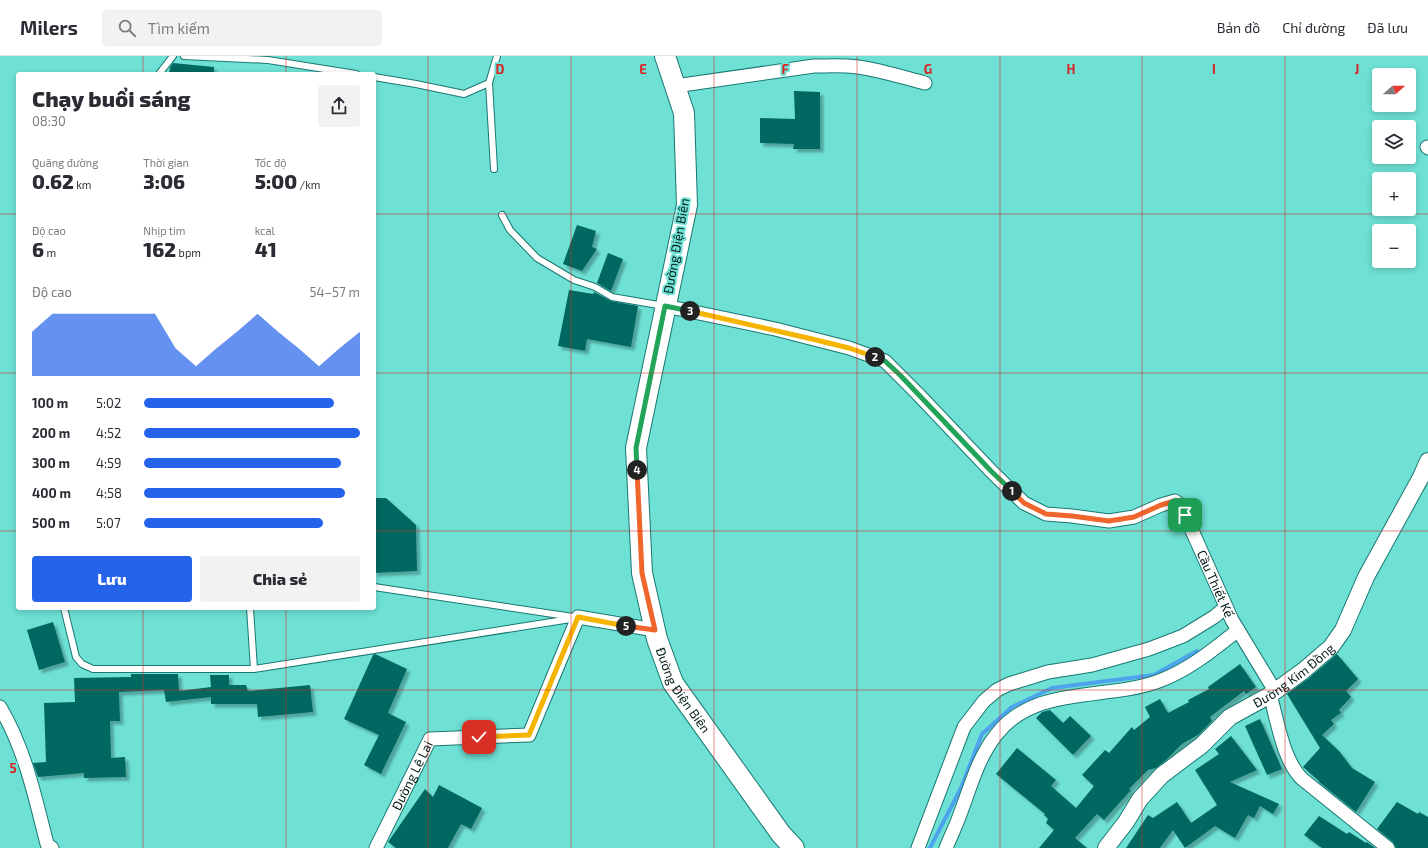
<!DOCTYPE html>
<html lang="vi">
<meta charset="utf-8">
<style>
body{margin:0;font-family:"Exo 2",sans-serif;background:#f2f2f3;color:#2b2b33;height:100vh;display:flex;flex-direction:column;font-size:15px;white-space:nowrap}
*{box-sizing:border-box;margin:0}
p{font-size:13px;color:#7c7c81}
.icon{flex:none;width:22px;height:22px;fill:none;stroke:currentColor;stroke-width:2;stroke-linecap:round;stroke-linejoin:round}
.map{position:relative;flex:1;overflow:hidden}
.sheet{position:absolute;left:16px;top:16px;width:360px;height:538px;display:flex;flex-direction:column;background:#fff;border-radius:4px;box-shadow:0 2px 6px #0003}
.sheet>*{flex:none}
.needle{width:26px;rotate:69deg}
.buttons{position:absolute;left:1372px;top:12px;display:grid;gap:8px}
.buttons a{display:grid;place-items:center;width:44px;height:44px;border-radius:4px;background:#fff;box-shadow:0 2px 6px #0003;font-size:20px}
.pin{position:absolute;display:grid;place-items:center;width:34px;height:34px;color:#fff;margin:-17px;border-radius:8px;box-shadow:0 2px 6px #0006}
.km{position:absolute;width:20px;height:20px;margin:-10px;border-radius:50%;background:#222;color:#fff;font-size:11px;line-height:20px;text-align:center}
.round{display:grid;place-items:center;flex:none;width:42px;height:42px;border-radius:4px;background:#f2f2f3}
.summary{display:flex;align-items:center;justify-content:space-between;height:68px;padding:0 16px}
h1{font-size:22px;font-weight:800;line-height:30px}
.metrics{display:grid;grid-template-columns:repeat(3,1fr);gap:6px;height:68px;padding:4px 16px}
.metrics div{display:grid;align-content:center}
.metrics b{font-size:20px;font-weight:800}
.metrics small{font-size:11px;font-weight:400}
.metrics p{font-size:11px}
.chart{height:112px;padding:8px 16px}
.chart p{display:flex;justify-content:space-between}
.chart svg{width:100%;height:72px;margin-top:4px;fill:#2563eb;opacity:.7}
.cta{display:flex;gap:8px;margin-top:auto;padding:8px 16px}
.cta a{flex:1;height:46px;border-radius:4px;background:#2563eb;color:#fff;font-size:16px;font-weight:800;line-height:46px;text-align:center}
.cta a+a{background:#f2f2f3;color:#2b2b33}
ul{padding:0 16px;list-style:none;font-size:13px}
li{display:grid;grid-template-columns:64px 48px 1fr;align-items:center;height:30px}
li i{height:10px;border-radius:5px;background:#2563eb}
header{display:flex;align-items:center;gap:24px;box-sizing:border-box;height:56px;padding:0 20px;background:#fff;border-bottom:1px solid #e1e1e2}
header strong{font-size:19px}
nav{display:flex;gap:22px;margin-inline-start:auto;font-size:14px}
.search{width:280px;height:36px;background:#f2f2f3;display:flex;align-items:center;gap:10px;box-sizing:border-box;padding:0 14px;border-radius:4px;color:#7c7c81;font-size:15px}
.map>svg:first-child{display:block}
.lines{fill:none;stroke-linecap:round;stroke-linejoin:round}
.stream{stroke:#4ea4ec;stroke-width:4}
.building{fill:#026760;filter:url(#shadow)}
.service-casing{stroke:#197871;stroke-width:8}
.minor-casing{stroke:#197871;stroke-width:15}
.tertiary-casing{stroke:#197871;stroke-width:18}
.primary-casing{stroke:#197871;stroke-width:22}
.service{stroke:#fff;stroke-width:6}
.minor{stroke:#fff;stroke-width:13}
.tertiary{stroke:#fff;stroke-width:16}
.primary{stroke:#fff;stroke-width:20}
.split-1-casing{stroke:#fff;stroke-width:8}
.split-2-casing{stroke:#fff;stroke-width:8}
.split-3-casing{stroke:#fff;stroke-width:8}
.split-4-casing{stroke:#fff;stroke-width:8}
.split-5-casing{stroke:#fff;stroke-width:8}
.split-6-casing{stroke:#fff;stroke-width:8}
.split-1{stroke:#f0652b;stroke-width:5}
.split-2{stroke:#22a559;stroke-width:5}
.split-3{stroke:#f5b400;stroke-width:5}
.split-4{stroke:#22a559;stroke-width:5}
.split-5{stroke:#f0652b;stroke-width:5}
.split-6{stroke:#f5b400;stroke-width:5}
.grid{fill:none;stroke:#d62828;stroke-width:1;stroke-opacity:0.55}
.labels{text-anchor:middle;stroke-width:4;stroke-linejoin:round;paint-order:stroke}
.street-label{font-size:13px;fill:#031b19;stroke:#6ee0d4}
.grid-label{font-size:13px;text-anchor:middle;font-weight:bold;fill:#d62828;stroke:#6ee0d4;stroke-width:4;stroke-linejoin:round;paint-order:stroke}
</style>
<header>
<strong>Milers</strong>
<div class="search"><svg class="icon" aria-label="search" viewBox="0 0 24 24"><circle cx="10" cy="10" r="6"/><path d="M15 15l6 6"/></svg>Tìm kiếm</div>
<nav><a>Bản đồ</a><a>Chỉ đường</a><a>Đã lưu</a></nav>
</header>
<div class="map">
<svg width="1428" height="792" viewBox="0 0 1428 792">
<defs>
<filter id="shadow"><feDropShadow dx="3.5" dy="3.5" stdDeviation="1" flood-color="#0004"/></filter>
</defs>
<rect width="100%" height="100%" fill="#6ee0d4"/>
<g class="lines">
<path class="stream" d="M 930,792 L 961,732 L 982,678 L 1012,651 L 1052,632 L 1154,619 L 1197,595"/>
</g>
<path class="building" d="M 173,7 L 214,11 L 214,18 L 169,18 L 170,11 Z
M 794,35 L 820,36 L 820,93 L 793,93 L 794,88 L 760,87 L 760,62 L 795,63 Z
M 577,169 L 596,175 L 592,191 L 597,193 L 582,215 L 563,208 Z
M 608,197 L 623,203 L 611,235 L 597,227 Z
M 569,234 L 593,238 L 594,236 L 611,245 L 638,250 L 631,291 L 587,283 L 585,295 L 558,290 Z
M 374,442 L 386,442 L 416,469 L 417,515 L 374,517 Z
M 53,566 L 65,606 L 39,614 L 27,574 Z
M 375,598 L 407,613 L 388,657 L 406,666 L 381,718 L 364,709 L 379,679 L 344,663 L 373,599 Z
M 1337,598 L 1358,623 L 1346,635 L 1351,641 L 1339,654 L 1341,657 L 1331,664 L 1334,668 L 1322,679 L 1339,695 L 1352,712 L 1375,726 L 1356,756 L 1319,726 L 1319,725 L 1303,711 L 1320,692 L 1287,638 L 1309,622 Z
M 1240,608 L 1256,631 L 1246,638 L 1244,635 L 1210,661 L 1212,665 L 1198,679 L 1182,688 L 1166,704 L 1156,712 L 1148,714 L 1129,733 L 1131,734 L 1104,764 L 1097,758 L 1075,782 L 1087,792 L 1039,792 L 1054,774 L 1046,767 L 1048,763 L 1044,759 L 1045,758 L 996,718 L 1017,692 L 1056,724 L 1051,730 L 1076,752 L 1094,730 L 1082,719 L 1105,694 L 1109,697 L 1132,671 L 1134,674 L 1150,661 L 1145,651 L 1160,643 L 1168,657 L 1189,646 L 1188,644 L 1209,633 L 1208,631 Z
M 131,618 L 178,618 L 179,635 L 211,631 L 210,619 L 229,619 L 229,629 L 246,629 L 248,635 L 310,629 L 313,656 L 258,661 L 257,648 L 211,648 L 211,641 L 166,646 L 164,634 L 119,636 L 120,665 L 110,665 L 111,702 L 125,701 L 126,721 L 84,722 L 84,717 L 38,721 L 33,707 L 46,706 L 44,647 L 75,646 L 74,622 L 131,621 Z
M 1050,654 L 1063,667 L 1070,660 L 1091,680 L 1073,699 L 1036,662 L 1042,656 Z
M 1260,663 L 1282,713 L 1267,719 L 1245,670 Z
M 1231,680 L 1257,714 L 1230,726 L 1279,748 L 1273,758 L 1260,750 L 1254,762 L 1248,759 L 1235,782 L 1215,770 L 1185,792 L 1173,774 L 1160,792 L 1126,792 L 1148,759 L 1153,762 L 1177,746 L 1191,767 L 1217,749 L 1195,714 L 1219,698 L 1215,693 Z
M 439,729 L 482,752 L 471,773 L 461,768 L 448,792 L 396,792 L 388,786 L 425,733 L 433,741 Z
M 1397,746 L 1418,758 L 1419,756 L 1428,761 L 1428,792 L 1396,792 L 1393,786 L 1377,773 Z
M 1319,760 L 1347,778 L 1349,776 L 1366,787 L 1367,786 L 1375,792 L 1322,792 L 1304,779 Z"/>
<g class="lines">
<defs>
<path id="service" d="M 184,0 L 268,4 L 356,18
M 159,18 L 173,0
M 374,21 L 416,28 L 464,38 L 489,27 L 497,0
M 489,27 L 494,113
M 502,159 L 510,174 L 537,202 L 574,224 L 595,231 L 612,241 L 664,250
M 374,531 L 573,561
M 64,552 L 76,601 L 82,608 L 93,613 L 254,613 L 577,562
M 250,552 L 254,613"/>
<g id="minor">
<path d="M 675,30 L 814,10 C 828,10 843,9 858,11 C 880,14 902,21 925,27"/>
<path d="M 1427,91 L 1428,92"/>
<path id="s1" d="M 665,250 L 775,273 L 849,292 L 885,305 L 917,337 L 991,415 L 1024,447 L 1046,458 L 1072,460 L 1109,465 L 1134,461 L 1161,449 L 1175,445 L 1179,448 L 1185,459 L 1232,564 L 1275,635"/>
<path d="M 1270,639 C 1278,666 1282,701 1301,722 L 1388,792"/>
<path d="M 0,651 C 25,693 35,741 47,788 L 52,792"/>
<path id="s2" d="M 376,792 L 430,683 L 529,679 L 578,561 L 655,574"/>
<path d="M 918,792 L 964,671 L 984,645 L 997,634 L 1009,628 L 1048,616 L 1092,609 L 1149,593 L 1183,580 L 1214,561 L 1226,551"/>
<path d="M 946,792 C 950,782 955,772 959,761 C 970,733 977,703 996,679 C 1035,628 1106,645 1159,625 C 1189,614 1214,593 1238,574"/>
</g>
<g id="tertiary">
<path id="s3" d="M 1106,792 L 1126,766 L 1140,743 L 1162,719 L 1202,689 L 1230,661 L 1270,639 L 1303,615 L 1331,591 L 1343,574 L 1366,521 L 1421,421 L 1428,405"/>
</g>
<g id="primary">
<path id="s4" d="M 665,0 L 684,57 L 687,149 L 636,392 L 642,517 L 657,583 L 673,627 L 781,778 L 794,792"/>
</g>
</defs>
<use href="#service" class="service-casing"/>
<use href="#minor" class="minor-casing"/>
<use href="#tertiary" class="tertiary-casing"/>
<use href="#primary" class="primary-casing"/>
<use href="#service" class="service"/>
<use href="#minor" class="minor"/>
<use href="#tertiary" class="tertiary"/>
<use href="#primary" class="primary"/>
</g>
<g class="lines">
<defs>
<path id="split-1" d="M 1012,435 L 1024,447 L 1046,458 L 1072,460 L 1109,465 L 1134,461 L 1161,449 L 1175,445 L 1178,448 L 1185,459"/>
<path id="split-2" d="M 875,301 L 885,305 L 900,319 L 991,415 L 1012,435"/>
<path id="split-3" d="M 690,255 L 812,283 L 849,292 L 875,301"/>
<path id="split-4" d="M 637,414 L 636,392 L 665,250 L 690,255"/>
<path id="split-5" d="M 626,570 L 655,574 L 642,517 L 637,414"/>
<path id="split-6" d="M 479,681 L 529,679 L 578,561 L 626,570"/>
</defs>
<use href="#split-1" class="split-1-casing"/>
<use href="#split-2" class="split-2-casing"/>
<use href="#split-3" class="split-3-casing"/>
<use href="#split-4" class="split-4-casing"/>
<use href="#split-5" class="split-5-casing"/>
<use href="#split-6" class="split-6-casing"/>
<use href="#split-1" class="split-1"/>
<use href="#split-2" class="split-2"/>
<use href="#split-3" class="split-3"/>
<use href="#split-4" class="split-4"/>
<use href="#split-5" class="split-5"/>
<use href="#split-6" class="split-6"/>
</g>
<path class="grid" d="M 143,0 L 143,18M 286,0 L 286,18M 428,0 L 428,792M 571,0 L 571,792M 714,0 L 714,792M 857,0 L 857,792M 1000,0 L 1000,792M 1142,0 L 1142,792M 1285,0 L 1285,792M 0,158 L 18,158M 374,158 L 1428,158M 0,317 L 18,317M 374,317 L 1428,317M 0,475 L 18,475M 374,475 L 1428,475M 143,552 L 143,792M 286,552 L 286,792M 0,634 L 1428,634"/>
<g class="labels">
<g class="street-label">
<text transform="translate(676 190) rotate(-80)" y="5">Đường Điện Biên</text>
<text dy="5" stroke="none"><textPath href="#s1" startOffset="676">Cầu Thiết Kế</textPath></text>
<text dy="5" stroke="none"><textPath href="#s3" startOffset="258">Đường Kim Đồng</textPath></text>
<text dy="5" stroke="none"><textPath href="#s4" startOffset="651">Đường Điện Biên</textPath></text>
<text dy="5" stroke="none"><textPath href="#s2" startOffset="81">Đường Lê Lai</textPath></text>
</g>
</g>
<g class="grid-label">
<text x="500" y="18">D</text>
<text x="643" y="18">E</text>
<text x="785" y="18">F</text>
<text x="928" y="18">G</text>
<text x="1071" y="18">H</text>
<text x="1214" y="18">I</text>
<text x="1357" y="18">J</text>
<text x="13" y="717">5</text>
</g>
</svg>
<div class="buttons">
<a><svg class="needle" viewBox="-14 -14 28 28"><path d="M0-13l5 13h-10z" fill="#e53935"/><path d="M0 13l5-13h-10z" fill="#7c7c81"/></svg></a>
<a><svg class="icon" aria-label="layers" viewBox="0 0 24 24"><path d="M12 4l9 5-9 5-9-5zM3 14l9 5 9-5"/></svg></a>
<a>+</a>
<a>−</a>
</div>
<div class="pin" style="left:1185px;top:459px;background:#1e9e55"><svg class="icon" aria-label="arrive" viewBox="0 0 24 24"><path d="M6 21V4h12l-3 4 3 4H6"/></svg></div>
<div class="pin" style="left:479px;top:681px;background:#d93025"><svg class="icon" aria-label="check" viewBox="0 0 24 24"><path d="M5 12l5 5 9-10"/></svg></div>
<b class="km" style="left:1012px;top:435px">1</b>
<b class="km" style="left:875px;top:301px">2</b>
<b class="km" style="left:690px;top:255px">3</b>
<b class="km" style="left:637px;top:414px">4</b>
<b class="km" style="left:626px;top:570px">5</b>
<section class="sheet">
<div class="summary"><div><h1>Chạy buổi sáng</h1><p>08:30</p></div><a class="round"><svg class="icon" aria-label="share" viewBox="0 0 24 24"><path d="M12 15V3M7 8l5-5 5 5M5 13v7h14v-7"/></svg></a></div>
<div class="metrics">
<div><p>Quãng đường</p><b>0.62<small> km</small></b></div>
<div><p>Thời gian</p><b>3:06</b></div>
<div><p>Tốc độ</p><b>5:00<small> /km</small></b></div>
</div>
<div class="metrics">
<div><p>Độ cao</p><b>6<small> m</small></b></div>
<div><p>Nhịp tim</p><b>162<small> bpm</small></b></div>
<div><p>kcal</p><b>41</b></div>
</div>
<div class="chart"><p><span>Độ cao</span>54–57 m</p>
<svg viewBox="0 0 160 44" preserveAspectRatio="none"><path d="M0 44V17L10 6L20 6L30 6L40 6L50 6L60 6L70 27L80 38L90 27L100 17L110 6L120 17L130 27L140 38L150 27L160 17V44z"/></svg>
</div>
<ul>
<li><b>100 m</b>5:02<i style="width:88%"></i></li>
<li><b>200 m</b>4:52<i style="width:100%"></i></li>
<li><b>300 m</b>4:59<i style="width:91%"></i></li>
<li><b>400 m</b>4:58<i style="width:93%"></i></li>
<li><b>500 m</b>5:07<i style="width:83%"></i></li>
</ul>
<div class="cta"><a>Lưu</a><a>Chia sẻ</a></div>
</section>
</div>
